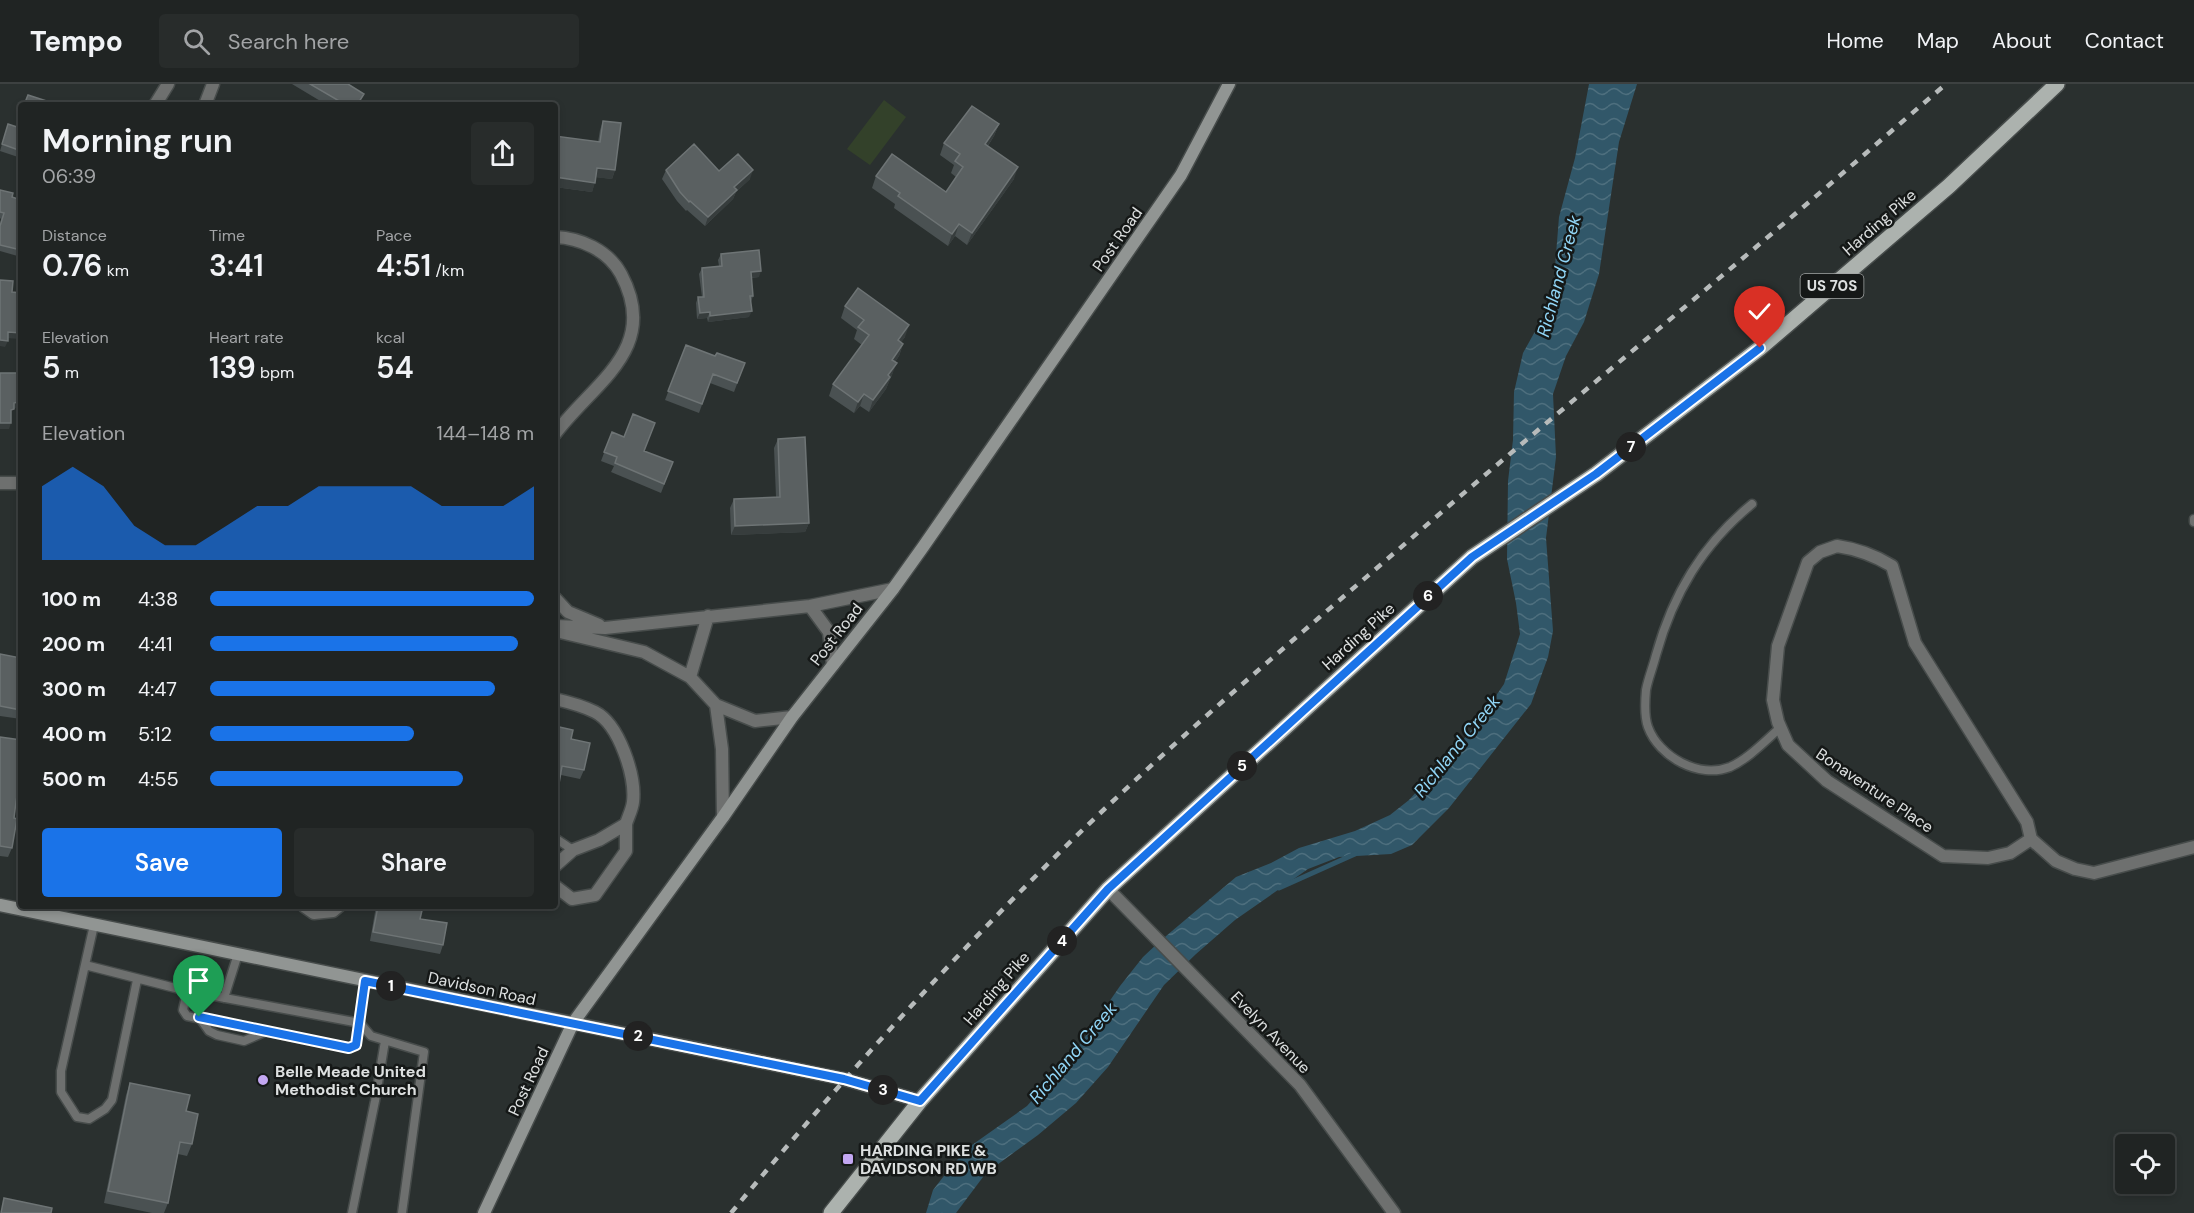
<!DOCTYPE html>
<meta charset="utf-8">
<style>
body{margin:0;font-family:"DM Sans",sans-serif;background:#282c2b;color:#f1f3f6;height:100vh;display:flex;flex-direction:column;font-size:22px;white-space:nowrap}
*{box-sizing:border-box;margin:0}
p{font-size:20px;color:#a2a4a6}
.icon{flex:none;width:33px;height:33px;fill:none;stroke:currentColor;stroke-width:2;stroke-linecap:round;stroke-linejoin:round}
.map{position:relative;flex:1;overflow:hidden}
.panel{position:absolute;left:18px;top:18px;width:540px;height:807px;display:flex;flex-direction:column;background:#202423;border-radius:6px;box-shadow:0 3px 9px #0003,0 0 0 2px #3d4141}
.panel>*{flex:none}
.controls{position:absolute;left:2115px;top:1050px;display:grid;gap:12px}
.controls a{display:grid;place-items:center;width:60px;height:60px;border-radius:6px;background:#202423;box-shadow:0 3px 9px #0003,0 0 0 2px #3d4141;font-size:30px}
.pin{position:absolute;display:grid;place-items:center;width:51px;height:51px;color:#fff;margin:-62px -26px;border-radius:50% 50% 50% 0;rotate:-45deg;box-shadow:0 0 6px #0007}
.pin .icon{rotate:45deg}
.km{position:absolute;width:30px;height:30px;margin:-15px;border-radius:50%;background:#222;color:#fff;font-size:16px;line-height:30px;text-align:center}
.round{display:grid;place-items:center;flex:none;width:63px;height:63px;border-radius:6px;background:#282c2b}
.summary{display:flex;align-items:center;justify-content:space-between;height:102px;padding:0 24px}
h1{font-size:33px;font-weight:600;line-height:45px}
.metrics{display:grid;grid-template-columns:repeat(3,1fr);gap:9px;height:102px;padding:6px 24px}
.metrics div{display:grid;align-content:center}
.metrics b{font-size:30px;font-weight:600}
.metrics small{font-size:16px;font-weight:400}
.metrics p{font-size:16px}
.chart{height:168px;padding:12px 24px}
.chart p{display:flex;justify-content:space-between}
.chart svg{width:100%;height:108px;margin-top:6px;fill:#1a73e8;opacity:.7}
.primary-button{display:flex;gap:12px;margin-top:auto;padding:12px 24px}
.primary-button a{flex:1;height:69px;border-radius:6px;background:#1a73e8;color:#fff;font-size:24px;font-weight:600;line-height:69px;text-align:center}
.primary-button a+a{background:#282c2b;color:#f1f3f6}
ul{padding:0 24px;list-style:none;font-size:20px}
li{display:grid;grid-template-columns:96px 72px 1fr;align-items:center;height:45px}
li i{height:15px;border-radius:8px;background:#1a73e8}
header{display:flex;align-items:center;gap:36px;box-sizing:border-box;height:84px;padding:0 30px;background:#202423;border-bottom:2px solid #3d4141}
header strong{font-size:28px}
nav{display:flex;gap:33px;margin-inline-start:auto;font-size:21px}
.search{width:420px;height:54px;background:#282c2b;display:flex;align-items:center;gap:15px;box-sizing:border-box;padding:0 21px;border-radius:6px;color:#a2a4a6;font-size:22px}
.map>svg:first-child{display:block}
.pitch{fill:#33412a}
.water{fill:url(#water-waves)}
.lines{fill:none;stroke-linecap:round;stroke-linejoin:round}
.stream{stroke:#315769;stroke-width:5}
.lane-casing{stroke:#474c4b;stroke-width:11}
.street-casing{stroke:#474c4b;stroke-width:15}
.secondary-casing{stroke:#474c4b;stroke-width:15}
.primary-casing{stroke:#474c4b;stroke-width:18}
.lane{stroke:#6e706f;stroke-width:8}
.street{stroke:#6e706f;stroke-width:12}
.secondary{stroke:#919593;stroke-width:12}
.primary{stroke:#acb2ae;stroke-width:15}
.rail{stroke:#b7bbbb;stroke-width:4.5;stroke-dasharray:8 8;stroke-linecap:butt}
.wall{fill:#4a5152}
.shaded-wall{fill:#373d3d}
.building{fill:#5a6061;stroke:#6e7475;stroke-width:1.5}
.route-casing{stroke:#fff;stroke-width:12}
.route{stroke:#1a73e8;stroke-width:8}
.poi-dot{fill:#c3a7f2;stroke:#151817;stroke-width:2}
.labels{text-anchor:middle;stroke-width:5;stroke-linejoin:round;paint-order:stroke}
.shield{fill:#151817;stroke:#a1a4a4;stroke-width:1.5}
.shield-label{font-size:15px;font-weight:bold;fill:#dde0e0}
.street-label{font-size:16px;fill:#dde0e0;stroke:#151817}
.poi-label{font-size:16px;font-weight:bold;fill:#dde0e0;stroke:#151817;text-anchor:start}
.water-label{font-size:18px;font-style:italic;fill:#91d6f7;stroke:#151817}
</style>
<header>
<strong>Tempo</strong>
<div class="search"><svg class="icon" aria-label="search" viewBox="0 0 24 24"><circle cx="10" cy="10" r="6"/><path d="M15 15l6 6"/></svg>Search here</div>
<nav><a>Home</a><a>Map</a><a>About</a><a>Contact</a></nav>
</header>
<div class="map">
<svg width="2194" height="1129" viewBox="0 0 2194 1129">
<defs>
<pattern id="water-waves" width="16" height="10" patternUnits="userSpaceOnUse" patternTransform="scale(1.5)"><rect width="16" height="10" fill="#315769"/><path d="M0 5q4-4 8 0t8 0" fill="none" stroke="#4e6f7e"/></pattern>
</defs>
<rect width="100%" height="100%" fill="#2a302f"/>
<path class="pitch" d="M 884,16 L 906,33 L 870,81 L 847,65 Z"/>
<path class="water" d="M 1589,0 L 1637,0 L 1619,58 L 1599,190 L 1584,238 L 1566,272 L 1553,310 L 1556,373 L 1546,454 L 1553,547 L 1548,573 L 1531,620 L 1449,724 L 1412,761 L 1391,770 L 1339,773 L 1308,785 L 1235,836 L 1196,870 L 1164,901 L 1108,983 L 1076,1019 L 1038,1051 L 986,1089 L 956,1129 L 926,1129 L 933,1106 L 954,1079 L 972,1061 L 1027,1022 L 1076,966 L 1120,902 L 1143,873 L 1159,858 L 1236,793 L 1271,779 L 1299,764 L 1355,747 L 1390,731 L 1409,716 L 1459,661 L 1480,635 L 1504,600 L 1520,550 L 1516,519 L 1507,475 L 1508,397 L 1513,356 L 1514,308 L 1523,269 L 1543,233 L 1554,196 L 1559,133 L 1575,74 Z"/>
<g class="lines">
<path class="stream" d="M 1279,804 L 1355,770"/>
<defs>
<path id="lane" d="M 1752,420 C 1702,461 1673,510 1656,571 C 1653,583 1648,595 1646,606 C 1645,617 1644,632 1648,643 C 1659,673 1699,695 1730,683 C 1748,675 1765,657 1780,644
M 2194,435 L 2194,438
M 555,754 L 573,766
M 94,841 L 61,987 L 61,1008 L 77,1033 L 89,1035 L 105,1025 L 112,1016 L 137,896
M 85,881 L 187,907
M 365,897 L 355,961 L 349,964 L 187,932 L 183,926 L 187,907 L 360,939 L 371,952 L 424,968 L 402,1129
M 224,914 L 238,870
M 199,933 L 209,947 L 217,951 L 244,957 L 267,947
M 352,1129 L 375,1017 L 385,957"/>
<path id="street" d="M 155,21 L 168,0
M 205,21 L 213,0
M 555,153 C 580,154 608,166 621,190 C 661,265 594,298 555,350
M 0,399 L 21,399
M 1837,462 C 1858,465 1874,471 1892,482 L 1915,559 L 2027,738 L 2031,755 L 2010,769 L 1988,774 L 1943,772 L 1827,697 L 1788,661 L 1778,638 L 1773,616 L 1778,562 L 1808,478 L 1820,468 Z
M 555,514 L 568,528 L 599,541
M 810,522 L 829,548 L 833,581
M 555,542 L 605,544 L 810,522 L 893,505
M 560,548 L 644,568 L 690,593 L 716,621 L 755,637 L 792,633
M 690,593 L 708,532
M 555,615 C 568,618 583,622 595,628 C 619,640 636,692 633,718 C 632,726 628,733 626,740
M 716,621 L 722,665 L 723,733
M 2031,755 L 2056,777 L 2075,785 L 2094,789 L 2194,763
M 555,782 L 573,766 L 599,756 L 626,740 L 626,767 L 595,811 L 572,815 L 555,802
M 1108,805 L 1300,1001 L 1394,1129
M 304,822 L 314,829 L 333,827 L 339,822"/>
<path id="secondary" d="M 0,821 L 844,995 L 920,1017
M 484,1129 L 573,939 L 723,733 L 792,633 L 893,505 L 923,463 L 1181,91 L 1229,0"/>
<path id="primary" d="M 831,1129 L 920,1017 L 1108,805 L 1472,473 L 1596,390 L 1760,264 L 1949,102 L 2057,0"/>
</defs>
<use href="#lane" class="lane-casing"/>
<use href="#street" class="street-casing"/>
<use href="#secondary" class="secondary-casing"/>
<use href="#primary" class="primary-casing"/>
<use href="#lane" class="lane"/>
<use href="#street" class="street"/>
<use href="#secondary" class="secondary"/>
<use href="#primary" class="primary"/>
<path class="rail" d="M 731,1129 C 836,1002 945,881 1063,765 C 1170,660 1285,563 1399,465 C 1523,357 1650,253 1775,147 C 1833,98 1889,49 1946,0"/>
</g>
<path class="wall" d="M 292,0 L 348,0 L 361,19 L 359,21 L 327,21 Z
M 21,31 L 21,74 L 0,67 L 8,40 L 17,43 Z
M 603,37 L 615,86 L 612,95 L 596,93 L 592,108 L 555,103 L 555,52 L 598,58 L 600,46 Z
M 999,40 L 994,52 L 988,62 L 1014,95 L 967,161 L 955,152 L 948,162 L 894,124 L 895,120 L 872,104 L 876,92 L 946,108 L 956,93 L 951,89 L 954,81 L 940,71 L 944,59 Z
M 666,86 L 719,87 L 750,95 L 736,108 L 733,115 L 705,142 L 687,126 L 686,127 L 677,117 L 662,95 Z
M 0,106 L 12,113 L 21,116 L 21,173 L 0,167 L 0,140 L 1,135 L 0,134 Z
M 721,170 L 759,193 L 751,194 L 753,212 L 751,218 L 749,233 L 708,238 L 707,234 L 697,235 L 696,219 L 698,213 L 702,213 L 699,190 L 702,184 L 719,182 L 718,176 Z
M 845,222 L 905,253 L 901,258 L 903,260 L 899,272 L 895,278 L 892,291 L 890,295 L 886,305 L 869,328 L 860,322 L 854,329 L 829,312 L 833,300 L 862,261 L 854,255 L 857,246 L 841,234 Z
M 686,261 L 715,272 L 745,279 L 734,308 L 710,299 L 699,329 L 665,316 Z
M 612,348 L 644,367 L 673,378 L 661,409 L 611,388 L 614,382 L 601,377 Z
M 778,355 L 809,439 L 805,448 L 731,451 L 730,424 L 734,415 L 776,413 L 774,364 Z
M 0,570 L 21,574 L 21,635 L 0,632 Z
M 555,642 L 571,655 L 584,686 L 580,695 L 561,691 Z
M 0,653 L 16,718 L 12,764 L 8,773 L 0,772 Z
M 376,822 L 423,822 L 420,835 L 443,861 L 440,870 L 370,857 Z
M 130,999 L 186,1027 L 192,1060 L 187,1072 L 178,1070 L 168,1119 L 164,1129 L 152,1129 L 104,1119 L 126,1011 Z"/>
<path class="shaded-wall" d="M 999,40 L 994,52 L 981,72 L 985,60 Z
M 1018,83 L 1014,95 L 967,161 L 972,149 Z
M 597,84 L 615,86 L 612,95 L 594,93 Z
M 753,86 L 750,95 L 736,108 L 733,115 L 705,142 L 708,133 L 734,103 Z
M 555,93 L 595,99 L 592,108 L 555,103 Z
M 959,140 L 955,152 L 948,162 L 952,150 Z
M 761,187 L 759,193 L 748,194 L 751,188 Z
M 752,227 L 749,233 L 708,238 L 710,232 Z
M 710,228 L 707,234 L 697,235 L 700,229 Z
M 909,241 L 905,253 L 894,268 L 898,256 Z
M 8,248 L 21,249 L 20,255 L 6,254 Z
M 0,256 L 8,257 L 5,263 L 0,262 Z
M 903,260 L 899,272 L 888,288 L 892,276 Z
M 897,279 L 886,305 L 869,328 L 873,316 L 888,291 Z
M 864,310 L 860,322 L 854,329 L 858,318 Z
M 18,318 L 16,324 L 12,325 L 14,319 Z
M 0,339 L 11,339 L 9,345 L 0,345 Z
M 809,439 L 805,448 L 731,451 L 735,442 Z"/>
<path class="building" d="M 310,0 L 348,0 L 364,10 L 357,21 L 346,21 Z
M 28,11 L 59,21 L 24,21 Z
M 972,22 L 999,40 L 985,60 L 1018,83 L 972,149 L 959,140 L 952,150 L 898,112 L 900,109 L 876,92 L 892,70 L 946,108 L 963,83 L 955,77 L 960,70 L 944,59 Z
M 21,31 L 21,67 L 2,60 L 8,40 L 17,43 Z
M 603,37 L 621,39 L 615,86 L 597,84 L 595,99 L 555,93 L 555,52 L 600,58 Z
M 694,60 L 719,87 L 738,70 L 753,86 L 734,103 L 737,106 L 708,133 L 690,117 L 689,118 L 680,108 L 666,86 Z
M 0,106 L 13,109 L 12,113 L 21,116 L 21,166 L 0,161 L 0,142 L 4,129 L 0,128 Z
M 759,166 L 761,187 L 751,188 L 753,212 L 750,212 L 752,227 L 710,232 L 710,228 L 700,229 L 698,213 L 704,213 L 702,184 L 722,182 L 721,170 Z
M 0,196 L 13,197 L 12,208 L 21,209 L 21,249 L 8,248 L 8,257 L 0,256 Z
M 858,204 L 909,241 L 898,256 L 903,260 L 892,276 L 897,279 L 888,291 L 890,293 L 873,316 L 864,310 L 858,318 L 833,300 L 869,251 L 858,243 L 864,236 L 845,222 Z
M 686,261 L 715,272 L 717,269 L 745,279 L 737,299 L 713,290 L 702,320 L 668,307 Z
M 0,289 L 18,289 L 18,318 L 14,319 L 14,325 L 11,326 L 11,339 L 0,339 Z
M 633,330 L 655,339 L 644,367 L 673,378 L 664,400 L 615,379 L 617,373 L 604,368 L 612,348 L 624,353 Z
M 805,353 L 809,439 L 735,442 L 734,415 L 780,413 L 778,355 Z
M 0,570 L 21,574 L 21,626 L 0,622 Z
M 555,642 L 573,646 L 571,655 L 590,659 L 584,686 L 562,682 L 555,723 Z
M 0,653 L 21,656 L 21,687 L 16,718 L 14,734 L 17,735 L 12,764 L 0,762 Z
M 378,822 L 423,822 L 420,835 L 447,839 L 443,861 L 373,848 Z
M 130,999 L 190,1011 L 186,1027 L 198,1030 L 192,1060 L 180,1058 L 168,1119 L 108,1107 Z
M 4,1114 L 52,1124 L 51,1129 L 1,1129 Z"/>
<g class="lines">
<defs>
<path id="route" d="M 199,933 L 349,964 L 356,961 L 365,897 L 844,995 L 920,1017 L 1108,805 L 1472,473 L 1596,390 L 1760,264"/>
</defs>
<use href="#route" class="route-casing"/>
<use href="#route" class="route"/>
</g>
<g class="poi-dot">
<circle cx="263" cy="996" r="6"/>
<rect x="842" y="1069" width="12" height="12" rx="3"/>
</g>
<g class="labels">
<rect class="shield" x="1800.5" y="190" width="63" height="24" rx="4.5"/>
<g class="shield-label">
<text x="1832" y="207">US 70S</text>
</g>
<g class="street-label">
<text transform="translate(1879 138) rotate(-41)" y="6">Harding Pike</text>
<text transform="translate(1117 155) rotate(-55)" y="6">Post Road</text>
<text transform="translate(836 550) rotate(-52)" y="6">Post Road</text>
<text transform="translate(1358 552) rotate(-42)" y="6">Harding Pike</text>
<text transform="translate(1875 706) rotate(34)" y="6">Bonaventure Place</text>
<text transform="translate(482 904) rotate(12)" y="6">Davidson Road</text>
<text transform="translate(996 904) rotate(-49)" y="6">Harding Pike</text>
<text transform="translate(1271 948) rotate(46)" y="6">Evelyn Avenue</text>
<text transform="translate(528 997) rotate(-65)" y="6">Post Road</text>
</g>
<g class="poi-label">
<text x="275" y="993">Belle Meade United<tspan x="275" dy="18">Methodist Church</tspan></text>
<text x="860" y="1072">HARDING PIKE &amp;<tspan x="860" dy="18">DAVIDSON RD WB</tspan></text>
</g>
<g class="water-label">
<text transform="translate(1559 192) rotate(-75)" y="6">Richland Creek</text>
<text transform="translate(1457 662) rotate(-51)" y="6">Richland Creek</text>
<text transform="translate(1073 969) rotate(-50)" y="6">Richland Creek</text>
</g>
</g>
</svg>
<div class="controls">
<a><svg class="icon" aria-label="locate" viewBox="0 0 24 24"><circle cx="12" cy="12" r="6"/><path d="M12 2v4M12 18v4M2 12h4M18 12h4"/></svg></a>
</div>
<div class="pin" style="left:199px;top:933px;background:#1e9e55"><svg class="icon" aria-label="arrive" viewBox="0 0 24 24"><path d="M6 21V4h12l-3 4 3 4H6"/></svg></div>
<div class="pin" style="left:1760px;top:264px;background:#d93025"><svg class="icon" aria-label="check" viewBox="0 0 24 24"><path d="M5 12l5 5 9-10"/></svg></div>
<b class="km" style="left:391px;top:902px">1</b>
<b class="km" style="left:638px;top:952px">2</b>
<b class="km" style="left:883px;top:1006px">3</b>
<b class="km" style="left:1062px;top:857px">4</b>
<b class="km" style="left:1242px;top:682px">5</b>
<b class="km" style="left:1428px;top:512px">6</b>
<b class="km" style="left:1631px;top:363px">7</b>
<section class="panel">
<div class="summary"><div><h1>Morning run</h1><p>06:39</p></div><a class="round"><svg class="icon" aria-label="share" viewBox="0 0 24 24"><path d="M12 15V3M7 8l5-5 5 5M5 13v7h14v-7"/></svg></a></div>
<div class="metrics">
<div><p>Distance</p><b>0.76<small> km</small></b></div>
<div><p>Time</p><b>3:41</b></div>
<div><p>Pace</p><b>4:51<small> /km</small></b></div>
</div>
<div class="metrics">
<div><p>Elevation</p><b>5<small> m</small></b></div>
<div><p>Heart rate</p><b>139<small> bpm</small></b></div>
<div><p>kcal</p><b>54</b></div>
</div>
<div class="chart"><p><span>Elevation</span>144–148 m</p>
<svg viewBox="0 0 160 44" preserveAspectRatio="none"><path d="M0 44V14L10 6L20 14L30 30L40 38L50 38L60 30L70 22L80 22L90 14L100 14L110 14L120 14L130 22L140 22L150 22L160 14V44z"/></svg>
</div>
<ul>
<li><b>100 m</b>4:38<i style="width:100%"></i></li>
<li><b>200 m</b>4:41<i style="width:95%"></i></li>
<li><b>300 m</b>4:47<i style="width:88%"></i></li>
<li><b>400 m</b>5:12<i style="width:63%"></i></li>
<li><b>500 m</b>4:55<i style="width:78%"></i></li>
</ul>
<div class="primary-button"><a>Save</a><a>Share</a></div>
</section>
</div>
